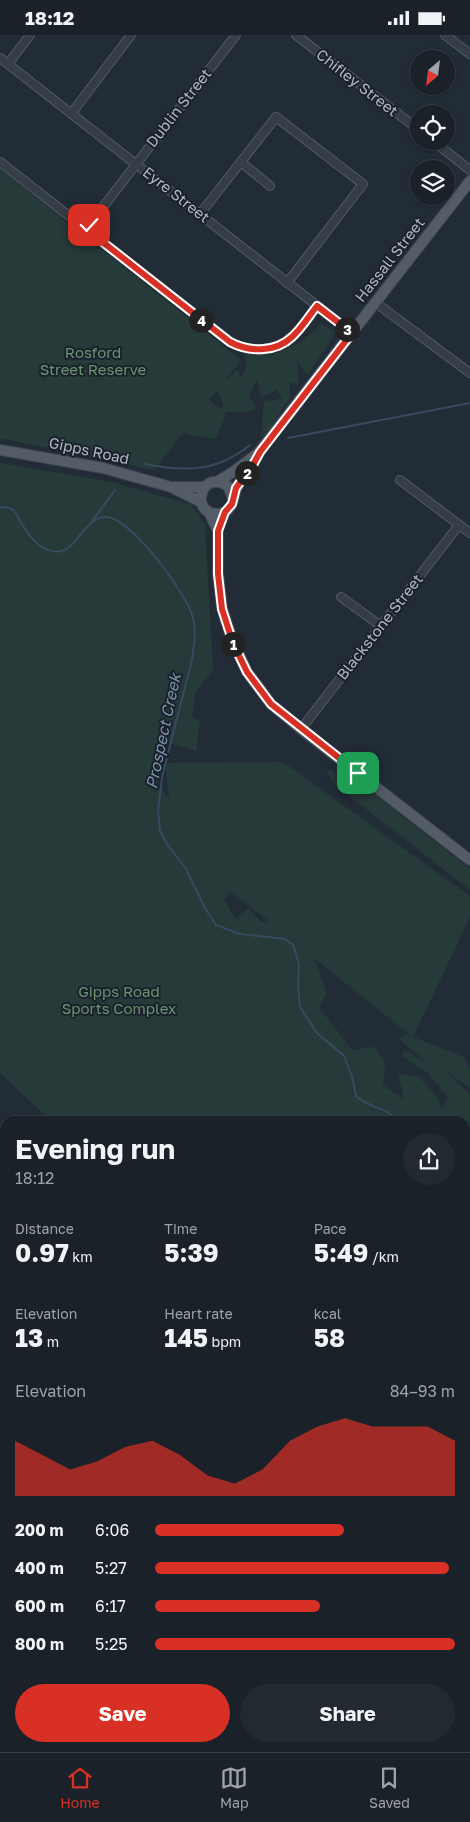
<!DOCTYPE html>
<meta charset="utf-8">
<style>
body{margin:0;font-family:"Golos Text",sans-serif;background:#232931;color:#f1f3f6;height:100vh;display:flex;flex-direction:column;font-size:19px;white-space:nowrap}
*{box-sizing:border-box;margin:0}
p{font-size:16px;color:#9fa3a8}
.icon{flex:none;width:28px;height:28px;fill:none;stroke:currentColor;stroke-width:2;stroke-linecap:round;stroke-linejoin:round}
.map{position:relative;flex:1;overflow:hidden}
.details{position:absolute;left:0px;top:1081px;width:470px;height:636px;display:flex;flex-direction:column;background:#1a2129;border-radius:15px 15px 0 0;box-shadow:0 1px 4px #0004,0 0 0 1px #383e46}
.details>*{flex:none}
.needle{width:32px;rotate:208deg}
.fabs{position:absolute;left:410px;top:15px;display:grid;gap:10px}
.fabs a{display:grid;place-items:center;width:45px;height:45px;border-radius:50%;background:#1a2129;box-shadow:0 1px 4px #0004,0 0 0 1px #383e46;font-size:25px}
.pin{position:absolute;display:grid;place-items:center;width:42px;height:42px;color:#fff;margin:-21px;border-radius:10px;box-shadow:0 2px 8px #0006}
.km{position:absolute;width:25px;height:25px;margin:-12px;border-radius:50%;background:#222;color:#fff;font-size:14px;line-height:25px;text-align:center}
.round{display:grid;place-items:center;flex:none;width:52px;height:52px;border-radius:26px;background:#232931}
.overview{display:flex;align-items:center;justify-content:space-between;height:85px;padding:0 15px}
h1{font-size:28px;font-weight:700;line-height:38px}
.metrics{display:grid;grid-template-columns:repeat(3,1fr);gap:8px;height:85px;padding:5px 15px}
.metrics div{display:grid;align-content:center}
.metrics b{font-size:25px;font-weight:700}
.metrics small{font-size:14px;font-weight:400}
.metrics p{font-size:14px}
.chart{height:140px;padding:10px 15px}
.chart p{display:flex;justify-content:space-between}
.chart svg{width:100%;height:90px;margin-top:5px;fill:#d93025;opacity:.7}
.cta{display:flex;gap:10px;margin-top:auto;padding:10px 15px}
.cta a{flex:1;height:58px;border-radius:30px;background:#d93025;color:#fff;font-size:20px;font-weight:700;line-height:58px;text-align:center}
.cta a+a{background:#232931;color:#f1f3f6}
ul{padding:0 15px;list-style:none;font-size:16px}
li{display:grid;grid-template-columns:80px 60px 1fr;align-items:center;height:38px}
li i{height:12px;border-radius:6px;background:#d93025}
.status{display:flex;justify-content:space-between;align-items:center;height:35px;padding:0 25px;background:#1a2129;direction:ltr}
.status svg{height:14px;fill:currentColor}
.tabs{display:flex;justify-content:space-around;align-items:center;height:70px;border-top:1px solid #383e46;background:#1a2129;font-size:14px;color:#9fa3a8}
.tabs a{display:grid;justify-items:center;gap:2px}
.tabs .current{color:#d93025}
.map>svg:first-child{display:block}
.green{fill:#273a3a;fill-rule:evenodd}
.water{fill:#384a5f}
.lines{fill:none;stroke-linecap:round;stroke-linejoin:round}
.stream{stroke:#384a5f;stroke-width:2}
.minor-casing{stroke:#535b65;stroke-width:10}
.major-casing{stroke:#3f4651;stroke-width:12}
.minor{stroke:#353d47;stroke-width:8}
.major{stroke:#535c67;stroke-width:10}
.route-casing{stroke:#fff;stroke-width:10}
.route{stroke:#d93025;stroke-width:6}
.labels{text-anchor:middle;stroke-width:4;stroke-linejoin:round;paint-order:stroke}
.street-label{font-size:15px;fill:#b0b8c4;stroke:#1b222c}
.park-label{font-size:15px;fill:#699371;stroke:#1b222c}
.water-label{font-size:16px;font-style:italic;fill:#7a90aa;stroke:#1b222c}
</style>
<div class="status"><b>18:12</b><svg viewBox="0 0 49 12"><path d="M0 12V9h3v3zM5 12V6h3v6zM10 12V3h3v9zM15 12V0h3v12zM26 1h20v11H26zM47 4h2v5h-2z"/></svg></div>
<div class="map">
<svg width="470" height="1717" viewBox="0 0 470 1717">
<rect width="100%" height="100%" fill="#222c37"/>
<path class="green" d="M 0,134 L 241,325 L 223,349 L 237,335 L 242,342 L 246,332 L 244,316 L 272,320 L 301,307 L 321,289 L 336,297 L 308,340 L 297,325 L 299,350 L 289,347 L 291,361 L 270,393 L 261,402 L 264,366 L 282,364 L 277,355 L 261,362 L 257,344 L 249,362 L 256,373 L 249,377 L 226,377 L 216,404 L 186,399 L 185,396 L 154,435 L 0,403 ZM 217,355 L 223,368 L 222,375 L 209,365 Z
M 0,428 L 112,447 L 192,470 L 205,490 L 213,634 L 196,657 L 192,681 L 200,687 L 196,716 L 163,706 L 156,752 L 158,750 L 169,763 L 165,728 L 283,727 L 470,861 L 470,882 L 413,1002 L 464,1022 L 470,1035 L 470,1053 L 446,1036 L 470,1059 L 470,1481 L 465,1477 L 465,1086 L 51,1086 L 0,1038 ZM 231,857 L 267,885 L 267,886 L 261,887 L 248,873 L 236,884 L 224,865 ZM 314,923 L 411,1001 L 406,1000 L 399,1004 L 426,1027 L 404,1015 L 403,1022 L 428,1038 L 448,1063 L 442,1074 L 436,1060 L 418,1041 L 398,1039 L 404,1064 L 383,1050 L 385,1027 L 374,1012 L 352,1015 L 319,972 L 327,958 Z
M 326,735 L 349,739 L 470,834 L 470,855 L 334,749 Z
M 0,1106 L 5,1112 L 5,1415 L 0,1412 Z
M 0,1453 L 5,1456 L 5,1526 L 0,1526 Z
M 0,1538 L 5,1538 L 5,1607 L 0,1607 Z
M 5,1703 L 5,1712 L 277,1712 L 283,1717 L 0,1717 L 0,1705 Z
M 411,1713 L 416,1717 L 291,1717 L 283,1713 Z"/>
<path class="water" d="M 465,1572 L 470,1577 L 470,1651 L 465,1647 Z"/>
<g class="lines">
<path class="stream" d="M 288,403 L 470,368
M 145,429 C 185,437 217,437 250,410
M 0,472 C 5,472 11,472 14,476 C 17,478 18,483 20,486 C 27,498 37,513 52,516 C 78,522 82,480 107,482 C 132,484 185,557 192,580 C 197,594 194,610 192,625 L 162,742 L 158,776 L 160,796 L 167,809 L 186,834 L 205,873 L 216,890 L 240,899 L 285,904 L 293,910 L 299,929 L 298,950 L 300,972 L 317,998 L 344,1021 L 352,1041 L 356,1061 C 368,1073 385,1071 399,1086
M 93,485 L 115,455
M 465,1148 L 470,1146
M 465,1694 L 470,1698"/>
<defs>
<path id="minor" d="M 296,0 L 419,95
M 445,0 L 470,19
M 0,23 L 352,298
M 8,29 L 30,0
M 71,79 L 131,0
M 433,106 L 470,135
M 0,127 L 230,307 C 249,317 275,318 292,302 C 302,293 309,281 317,271
M 241,127 L 270,151
M 200,179 L 276,82 L 363,149 L 287,248
M 86,194 L 236,0
M 376,268 L 470,338
M 400,445 L 470,498
M 341,562 L 381,591
M 301,694 L 459,490
M 0,1440 L 5,1443"/>
<path id="major" d="M 0,415 L 103,433 L 171,452 L 201,467
M 217,447 L 233,437 L 257,419
M 174,452 L 205,452
M 233,463 L 228,451 C 201,433 189,478 217,479 C 222,479 227,477 230,472 C 234,467 234,460 236,454 C 242,441 253,430 259,417 L 470,146
M 209,477 L 218,496 L 218,539 L 222,573 L 233,607 L 247,637 L 271,669 L 301,694 L 470,825"/>
</defs>
<use href="#minor" class="minor-casing"/>
<use href="#major" class="major-casing"/>
<use href="#minor" class="minor"/>
<use href="#major" class="major"/>
</g>
<g class="lines">
<defs>
<path id="route" d="M 89,190 L 86,194 L 230,307 C 249,317 275,318 292,302 C 302,293 309,281 317,271 L 352,298 L 260,417 L 254,428 L 236,453 L 232,469 L 225,477 L 218,496 L 218,539 L 222,574 L 233,608 L 247,637 L 271,669 L 358,738"/>
</defs>
<use href="#route" class="route-casing"/>
<use href="#route" class="route"/>
</g>
<g class="labels">
<g class="street-label">
<text transform="translate(357 48) rotate(38)" y="5">Chifley Street</text>
<text transform="translate(179 73) rotate(-52)" y="5">Dublin Street</text>
<text transform="translate(176 160) rotate(38)" y="5">Eyre Street</text>
<text transform="translate(390 225) rotate(-52)" y="5">Hassall Street</text>
<text transform="translate(89 416) rotate(12)" y="5">Gipps Road</text>
<text transform="translate(380 592) rotate(-52)" y="5">Blackstone Street</text>
</g>
<g class="park-label">
<text x="93" y="323">Rosford<tspan x="93" dy="17">Street Reserve</tspan></text>
<text x="119" y="962">Gipps Road<tspan x="119" dy="17">Sports Complex</tspan></text>
</g>
<g class="water-label">
<text transform="translate(163 696) rotate(-78)" y="6">Prospect Creek</text>
</g>
</g>
</svg>
<div class="fabs">
<a><svg class="needle" viewBox="-14 -14 28 28"><path d="M0-13l5 13h-10z" fill="#e53935"/><path d="M0 13l5-13h-10z" fill="#9fa3a8"/></svg></a>
<a><svg class="icon" aria-label="locate" viewBox="0 0 24 24"><circle cx="12" cy="12" r="6"/><path d="M12 2v4M12 18v4M2 12h4M18 12h4"/></svg></a>
<a><svg class="icon" aria-label="layers" viewBox="0 0 24 24"><path d="M12 4l9 5-9 5-9-5zM3 14l9 5 9-5"/></svg></a>
</div>
<div class="pin" style="left:358px;top:738px;background:#1e9e55"><svg class="icon" aria-label="arrive" viewBox="0 0 24 24"><path d="M6 21V4h12l-3 4 3 4H6"/></svg></div>
<div class="pin" style="left:89px;top:190px;background:#d93025"><svg class="icon" aria-label="check" viewBox="0 0 24 24"><path d="M5 12l5 5 9-10"/></svg></div>
<b class="km" style="left:233px;top:609px">1</b>
<b class="km" style="left:247px;top:438px">2</b>
<b class="km" style="left:347px;top:294px">3</b>
<b class="km" style="left:201px;top:285px">4</b>
<section class="details">
<div class="overview"><div><h1>Evening run</h1><p>18:12</p></div><a class="round"><svg class="icon" aria-label="share" viewBox="0 0 24 24"><path d="M12 15V3M7 8l5-5 5 5M5 13v7h14v-7"/></svg></a></div>
<div class="metrics">
<div><p>Distance</p><b>0.97<small> km</small></b></div>
<div><p>Time</p><b>5:39</b></div>
<div><p>Pace</p><b>5:49<small> /km</small></b></div>
</div>
<div class="metrics">
<div><p>Elevation</p><b>13<small> m</small></b></div>
<div><p>Heart rate</p><b>145<small> bpm</small></b></div>
<div><p>kcal</p><b>58</b></div>
</div>
<div class="chart"><p><span>Elevation</span>84–93 m</p>
<svg viewBox="0 0 160 44" preserveAspectRatio="none"><path d="M0 44V17L10 24L20 31L30 27L40 20L50 17L60 24L70 34L80 38L90 31L100 17L110 10L120 6L130 10L140 10L150 10L160 17V44z"/></svg>
</div>
<ul>
<li><b>200 m</b>6:06<i style="width:63%"></i></li>
<li><b>400 m</b>5:27<i style="width:98%"></i></li>
<li><b>600 m</b>6:17<i style="width:55%"></i></li>
<li><b>800 m</b>5:25<i style="width:100%"></i></li>
</ul>
<div class="cta"><a>Save</a><a>Share</a></div>
</section>
</div>
<nav class="tabs">
<a class="current"><svg class="icon" aria-label="home" viewBox="0 0 24 24"><path d="M3 11l9-7 9 7M6 9v11h12V9"/></svg>Home</a>
<a><svg class="icon" aria-label="map" viewBox="0 0 24 24"><path d="M3 6l6-2 6 2 6-2v14l-6 2-6-2-6 2zM9 4v14M15 6v14"/></svg>Map</a>
<a><svg class="icon" aria-label="saved" viewBox="0 0 24 24"><path d="M7 4h10v16l-5-4-5 4z"/></svg>Saved</a>
</nav>
